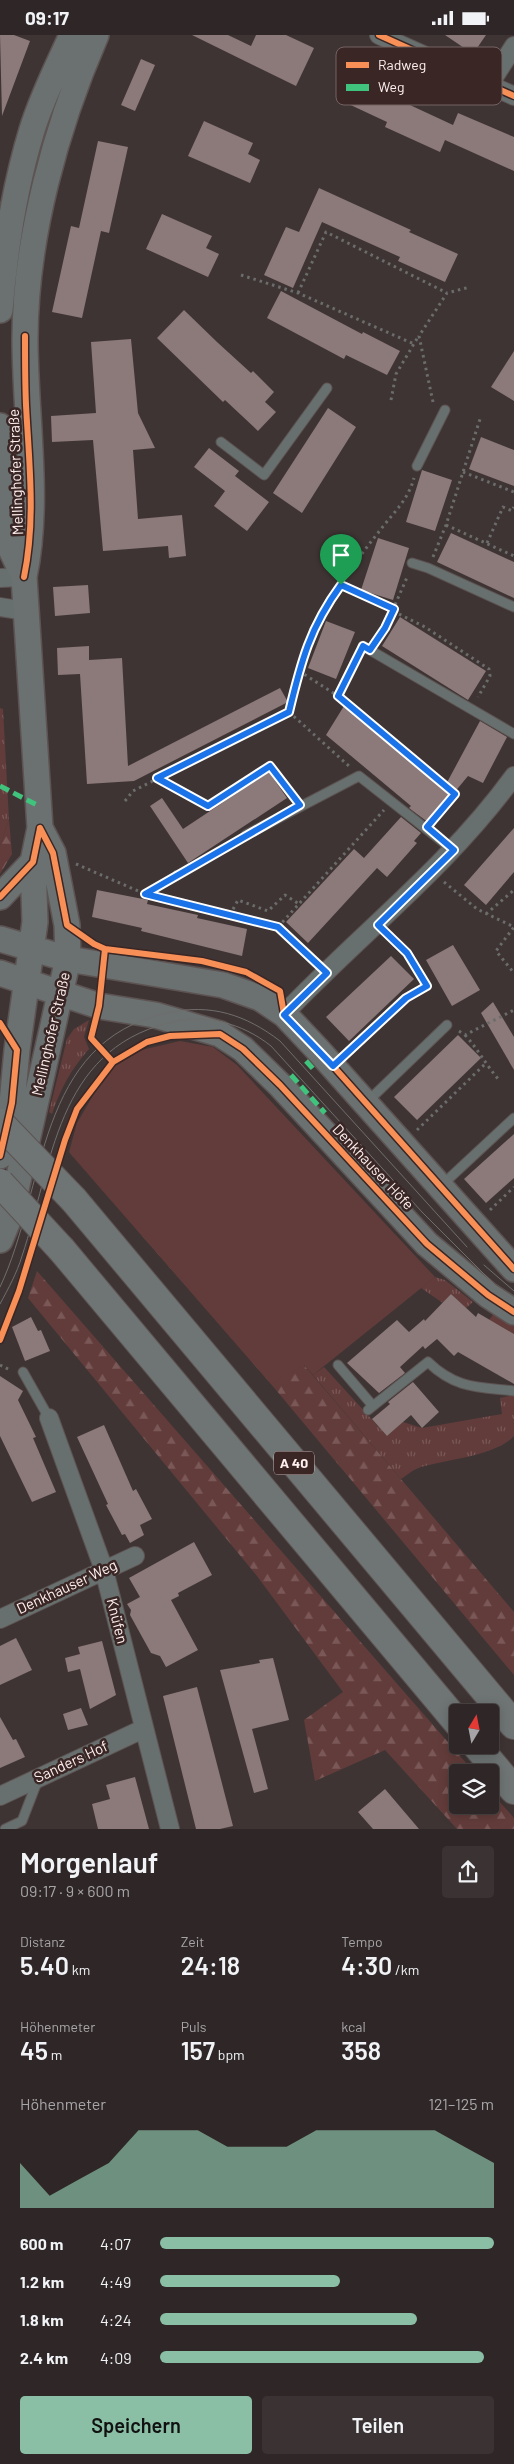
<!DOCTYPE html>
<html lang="de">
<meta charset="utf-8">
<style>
body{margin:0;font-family:Barlow,sans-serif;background:#3b3333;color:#f1f3f6;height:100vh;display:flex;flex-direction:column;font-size:19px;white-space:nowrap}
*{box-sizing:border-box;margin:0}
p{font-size:16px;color:#a7a5a7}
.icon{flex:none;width:28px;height:28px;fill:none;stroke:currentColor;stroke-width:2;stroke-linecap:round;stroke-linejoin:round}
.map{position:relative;height:1794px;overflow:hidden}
.details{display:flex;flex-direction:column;background:#2f2727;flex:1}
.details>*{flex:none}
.needle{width:32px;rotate:10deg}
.buttons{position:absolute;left:449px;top:1669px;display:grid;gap:10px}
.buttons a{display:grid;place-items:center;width:50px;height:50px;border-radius:5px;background:#2f2727;box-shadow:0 2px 12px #0003,0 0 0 1px #4a4444;font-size:25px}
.pin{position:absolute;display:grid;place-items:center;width:42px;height:42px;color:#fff;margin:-51px -21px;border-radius:50% 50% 50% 0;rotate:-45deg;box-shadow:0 0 5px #0007}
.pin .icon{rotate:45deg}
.round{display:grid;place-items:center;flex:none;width:52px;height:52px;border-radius:5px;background:#3b3333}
.summary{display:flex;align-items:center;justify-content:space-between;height:85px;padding:0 20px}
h1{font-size:28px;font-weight:600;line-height:38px}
.figures{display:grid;grid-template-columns:repeat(3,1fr);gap:8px;height:85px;padding:5px 20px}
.figures div{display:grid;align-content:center}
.figures b{font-size:25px;font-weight:600}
.figures small{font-size:14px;font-weight:400}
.figures p{font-size:14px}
.chart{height:140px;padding:10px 20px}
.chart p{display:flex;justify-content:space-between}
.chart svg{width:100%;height:90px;margin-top:5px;fill:#8abfa5;opacity:.7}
.action{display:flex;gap:10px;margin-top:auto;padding:10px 20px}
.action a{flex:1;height:58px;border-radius:5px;background:#8abfa5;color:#111;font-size:20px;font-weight:600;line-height:58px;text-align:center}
.action a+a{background:#3b3333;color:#f1f3f6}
ul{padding:0 20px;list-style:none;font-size:16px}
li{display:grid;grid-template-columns:80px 60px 1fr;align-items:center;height:38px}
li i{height:12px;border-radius:6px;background:#8abfa5}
.status{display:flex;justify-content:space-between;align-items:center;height:35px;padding:0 25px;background:#2f2727;direction:ltr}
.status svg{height:14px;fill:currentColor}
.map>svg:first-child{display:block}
.grass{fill:url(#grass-tufts)}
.forest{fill:url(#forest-firs)}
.park{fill:#623c3a}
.building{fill:#8c7979}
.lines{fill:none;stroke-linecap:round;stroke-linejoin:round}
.lane-casing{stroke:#5d5353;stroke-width:11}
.street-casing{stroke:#5d5353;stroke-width:20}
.secondary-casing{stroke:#5d5353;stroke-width:28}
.highway-casing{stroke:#5d5353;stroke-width:30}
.path{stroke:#6a6d6b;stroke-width:3;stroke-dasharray:2.5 4;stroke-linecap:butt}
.lane{stroke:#67706e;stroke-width:9}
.street{stroke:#67706e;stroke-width:18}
.secondary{stroke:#6a7170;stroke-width:25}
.highway{stroke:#6e7574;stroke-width:28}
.tram{stroke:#6f6e6d;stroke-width:1}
.highway-bridge-casing{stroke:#5d5353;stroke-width:30;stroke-linecap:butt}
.highway-bridge{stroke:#6e7574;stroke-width:28}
.quiet{stroke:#40c37c;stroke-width:5;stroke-dasharray:10 5;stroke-linecap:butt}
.cycleway-casing{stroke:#392625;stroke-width:9}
.cycleway{stroke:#f78f57;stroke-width:6}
.route-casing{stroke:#fff;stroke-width:10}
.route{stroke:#1a73e8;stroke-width:6}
.labels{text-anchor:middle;stroke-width:5;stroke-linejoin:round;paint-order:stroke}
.shield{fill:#392625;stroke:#c3b3b2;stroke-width:1}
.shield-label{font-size:14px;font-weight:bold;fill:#fef0ef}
.street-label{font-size:15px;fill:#fef0ef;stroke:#392625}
.key{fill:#392625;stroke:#746362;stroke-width:1}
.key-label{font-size:14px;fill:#fef0ef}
</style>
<div class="status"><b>09:17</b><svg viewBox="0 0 49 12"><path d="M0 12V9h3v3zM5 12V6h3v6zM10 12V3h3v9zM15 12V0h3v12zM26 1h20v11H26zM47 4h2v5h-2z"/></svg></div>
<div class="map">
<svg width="514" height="1794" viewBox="0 0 514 1794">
<defs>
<pattern id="grass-tufts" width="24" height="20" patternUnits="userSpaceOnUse" patternTransform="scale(1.25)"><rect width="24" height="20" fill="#623c3a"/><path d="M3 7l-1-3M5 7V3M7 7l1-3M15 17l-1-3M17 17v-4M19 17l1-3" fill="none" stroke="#7a5857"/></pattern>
<pattern id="forest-firs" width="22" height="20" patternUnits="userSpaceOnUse" patternTransform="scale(1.25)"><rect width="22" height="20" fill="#623c3a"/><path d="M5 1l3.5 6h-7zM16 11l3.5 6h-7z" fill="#7a5857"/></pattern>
</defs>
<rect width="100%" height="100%" fill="#3f3434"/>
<path class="grass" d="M 0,673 L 3,674 L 9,785 L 0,810 Z
M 89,985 L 84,1002 L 89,1014 C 72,1033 60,1054 52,1079 L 49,1077 L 67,1004 L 74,994 Z
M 435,1242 L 445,1245 L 473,1267 L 466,1273 L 451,1259 L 443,1268 L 421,1253 Z
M 324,1332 L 387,1401 L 403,1387 L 422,1393 L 502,1379 L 500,1363 L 514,1360 L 514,1401 C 495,1421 448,1424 421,1432 C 414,1434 407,1440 401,1444 L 313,1340 Z"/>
<path class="forest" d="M 9,785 L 12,819 L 0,839 L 0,810 Z
M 69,1117 L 304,1330 L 514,1577 L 514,1640 L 271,1349 Z
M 37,1236 L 474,1737 L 458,1738 L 458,1770 L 490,1770 L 490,1756 L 514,1783 L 514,1794 L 457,1794 L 385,1715 L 315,1746 L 304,1685 L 343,1657 L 257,1541 L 28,1263 Z"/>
<path class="park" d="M 180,1006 L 213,1012 L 237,1030 L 435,1242 L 313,1340 L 304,1330 L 271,1349 L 69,1117 L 77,1088 L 95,1057 L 116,1029 L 137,1016 Z
M 496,1276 L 514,1287 L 514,1299 L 489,1285 Z"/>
<path class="building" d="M 0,0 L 14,0 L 30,6 L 2,81 Z
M 192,0 L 228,0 L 251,11 L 256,0 L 286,0 L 314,13 L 296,51 Z
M 445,0 L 486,0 L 473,19 Z
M 141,24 L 155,30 L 135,76 L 121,70 Z
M 355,38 L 399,59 L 397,64 L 453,90 L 458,78 L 514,102 L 514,136 L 445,105 L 440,117 L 385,92 L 387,87 L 342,66 Z
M 204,86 L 253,108 L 248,119 L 260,125 L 250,148 L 188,121 Z
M 98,106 L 128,112 L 109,198 L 101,196 L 82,283 L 52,277 L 71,191 L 79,193 Z
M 319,153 L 411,195 L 409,197 L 458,219 L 445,247 L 398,226 L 400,222 L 322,187 L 293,253 L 264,240 L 286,192 L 299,197 Z
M 162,179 L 212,201 L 206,213 L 219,219 L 208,242 L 146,214 Z
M 281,256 L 362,299 L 363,297 L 400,316 L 387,340 L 346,320 L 344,324 L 267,283 Z
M 184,275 L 217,307 L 251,338 L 253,336 L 274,357 L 265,367 L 276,377 L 258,396 L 225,365 L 223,367 L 157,303 Z
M 131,304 L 138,378 L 155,413 L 133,415 L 138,484 L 182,480 L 186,521 L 169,523 L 168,511 L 103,516 L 93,405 L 52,407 L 51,381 L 96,378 L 91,307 Z
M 514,316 L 514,366 L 491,352 Z
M 328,373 L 356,392 L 302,478 L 273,458 Z
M 481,402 L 514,415 L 514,451 L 469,434 Z
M 209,413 L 239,436 L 235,441 L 269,467 L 247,496 L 214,471 L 225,456 L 194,432 Z
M 422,435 L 452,445 L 435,496 L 406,487 Z
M 451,498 L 514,527 L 514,563 L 437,527 Z
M 378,503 L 409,513 L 393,565 L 361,555 Z
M 88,550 L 90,578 L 55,581 L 53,552 Z
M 400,582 L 486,636 L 468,665 L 382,611 Z
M 326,586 L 355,597 L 336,644 L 308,633 Z
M 89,611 L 89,625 L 122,623 L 128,731 L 280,653 L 288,667 L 134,746 L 87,749 L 80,639 L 58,640 L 57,613 Z
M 344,671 L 444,753 L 480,686 L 507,702 L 483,748 L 468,741 L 429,788 L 409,773 L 411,771 L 326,700 Z
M 269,737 L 287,763 L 188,828 L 150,771 L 162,763 L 183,794 Z
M 401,782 L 421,798 L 414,806 L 417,808 L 387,842 L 377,833 L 308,908 L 286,887 L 354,814 L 364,823 Z
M 514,793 L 514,837 L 486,870 L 464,850 Z
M 97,855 L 148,865 L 147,869 L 198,880 L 197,883 L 247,894 L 242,921 L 141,896 L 142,893 L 92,882 Z
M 453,910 L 480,955 L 452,971 L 426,925 Z
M 391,921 L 414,944 L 349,1006 L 326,982 Z
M 493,967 L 514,1002 L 514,1035 L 481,978 Z
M 458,1000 L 481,1023 L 417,1085 L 394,1062 Z
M 514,1099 L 514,1143 L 486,1168 L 464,1144 Z
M 451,1259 L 476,1282 L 478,1278 L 514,1299 L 514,1349 L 458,1317 L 454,1321 L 437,1304 L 425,1314 L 423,1311 L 400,1332 L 405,1338 L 379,1358 L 347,1328 L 397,1285 L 409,1297 L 424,1284 L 425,1286 Z
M 31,1282 L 38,1296 L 41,1295 L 50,1316 L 25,1326 L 12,1292 Z
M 0,1341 L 23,1356 L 18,1365 L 36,1402 L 33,1403 L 56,1457 L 32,1467 L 0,1401 Z
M 413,1347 L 439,1377 L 422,1393 L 411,1380 L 387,1401 L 372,1384 L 390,1369 L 388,1367 Z
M 104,1390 L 133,1456 L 136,1454 L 152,1484 L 140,1490 L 144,1500 L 130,1508 L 125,1499 L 122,1500 L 106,1470 L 108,1469 L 77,1402 Z
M 194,1507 L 212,1540 L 178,1558 L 179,1561 L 171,1565 L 198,1615 L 166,1632 L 160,1621 L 151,1618 L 130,1580 L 131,1575 L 127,1569 L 140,1562 L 129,1543 Z
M 16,1603 L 32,1635 L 0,1650 L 0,1611 Z
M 102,1606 L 116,1660 L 90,1674 L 80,1634 L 68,1637 L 65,1623 L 80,1619 L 78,1612 Z
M 273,1623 L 289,1685 L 252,1694 L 268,1754 L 254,1758 L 220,1635 L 260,1628 L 259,1625 Z
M 197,1652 L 233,1791 L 220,1794 L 196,1794 L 163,1661 Z
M 81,1673 L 88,1690 L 68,1695 L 63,1679 Z
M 0,1682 L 13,1705 L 16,1704 L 25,1722 L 0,1733 Z
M 135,1742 L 149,1794 L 98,1794 L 92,1769 L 110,1764 L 106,1750 Z
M 385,1754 L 419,1794 L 373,1794 L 358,1777 Z"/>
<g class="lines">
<defs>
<path id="lane" d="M 221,407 L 264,440 L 327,353
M 417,431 L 445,375
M 412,528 L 428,533 L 514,572
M 363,611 L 514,699
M 246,800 L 359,741 L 453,815
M 366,1068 L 447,990
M 442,1150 L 514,1083
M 338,1330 L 373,1371
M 23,1337 L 49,1383
M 368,1375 L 428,1327 C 456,1354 478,1352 514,1356
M 5,1794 L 22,1786 L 39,1742"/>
<path id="street" d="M 379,0 L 514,61
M 489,50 L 514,11
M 0,543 L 24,542
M 0,572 L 25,576
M 284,979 C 361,898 447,833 514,741
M 49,1383 L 104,1535 L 170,1794
M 0,1584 L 135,1521
M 0,1761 L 143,1694"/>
<path id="secondary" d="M 0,275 C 5,214 14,154 32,95 C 42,62 58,31 72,0
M 0,391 L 7,499 L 9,510 L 24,542
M 0,862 L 33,827
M 0,904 L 68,924 L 223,950 L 260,963 L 284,979 L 318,1015 L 514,1234
M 0,938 L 99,971 L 155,980 L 220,999 L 243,1014 L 280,1050 L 427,1209 L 488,1260 L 514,1277
M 0,1121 L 12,1068 L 17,1015 L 35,887 L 33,827 L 40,793 L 24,542 C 40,465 25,382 25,304 C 25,203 56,92 96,0
M 0,1205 L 10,1181 L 68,924 L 67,890 L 53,818 L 40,793"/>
<path id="highway" d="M 74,1165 L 514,1690
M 62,1215 L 458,1688
M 476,1710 L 514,1755"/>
</defs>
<use href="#lane" class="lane-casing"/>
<use href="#street" class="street-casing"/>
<use href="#secondary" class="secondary-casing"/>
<use href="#highway" class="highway-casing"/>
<path class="path" d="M 241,240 L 298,258 L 414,309
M 298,258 L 326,197 L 447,258
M 391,365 L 396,339 L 418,302
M 433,367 L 419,301 L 447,258 L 470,252
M 463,437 L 514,457
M 446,490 L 514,521
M 487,508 L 503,472 L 512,476 L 514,472
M 433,522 L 446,490 L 481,381
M 341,550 L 425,592 L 489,634 L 490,641 L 478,662
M 377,604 L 385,593 L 408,540
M 299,636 L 338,661 L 357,623
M 338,661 L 455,759 L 433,785
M 289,677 L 350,732
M 158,743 L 208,771 L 270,731 L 293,761
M 125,766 L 133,756 L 289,677 C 297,642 304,603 325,572 C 342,546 361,519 381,494 C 394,477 408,465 414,443
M 76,829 L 145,859 L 278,892 L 315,925
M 174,836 L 178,840
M 444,847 L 477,874 L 514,892 L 496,916 L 514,938
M 145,859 L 235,806
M 486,879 L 514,855
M 230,880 L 238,865 L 268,876 L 285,860 L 299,869
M 278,892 L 384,775
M 388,900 L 407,918 L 430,955
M 459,996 L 465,1000 L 514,975
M 465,1000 C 478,1014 486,1030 499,1045
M 348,1017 L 406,963 L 427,951
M 417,1095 L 485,1029
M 490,1175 L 514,1152
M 0,1330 L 10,1335"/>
<use href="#lane" class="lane"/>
<use href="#street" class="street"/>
<use href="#secondary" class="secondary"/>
<use href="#highway" class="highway"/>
<path class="tram" d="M 484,1230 L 514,1256
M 0,1252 C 47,1153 35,1007 167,978 C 211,968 246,980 280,1006 L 467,1212
M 0,1269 C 8,1254 17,1238 22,1221 C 53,1128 56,1017 168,988 C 205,978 242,988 271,1011 L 422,1177 L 500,1255 L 514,1266"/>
<defs>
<path id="highway-bridge" d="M 0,1088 L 74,1165
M 0,1148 L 62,1215"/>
</defs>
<use href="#highway-bridge" class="highway-bridge-casing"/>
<use href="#highway-bridge" class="highway-bridge"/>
<path class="quiet" d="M 0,751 L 37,770
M 306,1026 L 315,1036
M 291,1040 L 325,1078"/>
<defs>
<path id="cycleway" d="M 379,0 L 514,61
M 24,542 C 36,484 29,428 26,370 C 25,347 25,324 25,301
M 40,793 L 53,818 L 67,890 L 94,909 L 105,914 L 99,971 L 91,1003 L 113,1027
M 0,862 L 33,827 L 40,793
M 105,914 L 202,926 L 246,937 L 280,956 L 284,979 L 333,1031 L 514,1234
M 0,988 L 17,1015 L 12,1068 L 0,1121
M 0,1305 L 19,1256 L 65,1105 L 77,1074 L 113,1027 L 147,1007 L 170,1001 L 220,999 L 243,1014 L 280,1050 L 427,1209 L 488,1260 L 514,1277"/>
</defs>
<use href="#cycleway" class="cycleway-casing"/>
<use href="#cycleway" class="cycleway"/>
</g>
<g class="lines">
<defs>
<path id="route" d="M 341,550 L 394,574 L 385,593 L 370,615 L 363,611 L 338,661 L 455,759 L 427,792 L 454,815 L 378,890 L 407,918 L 427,951 L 406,963 L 333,1031 L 284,980 L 327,938 L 278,892 L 145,859 L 300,770 L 270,731 L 208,771 L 157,743 L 289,677 C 301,627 310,592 341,550 Z"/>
</defs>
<use href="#route" class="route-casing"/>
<use href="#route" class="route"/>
</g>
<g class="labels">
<rect class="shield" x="274" y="1416.5" width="40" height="23" rx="4"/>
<g class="shield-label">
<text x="294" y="1433">A 40</text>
</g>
<g class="street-label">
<text transform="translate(16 437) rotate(-92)" y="5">Mellinghofer Straße</text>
<text transform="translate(51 999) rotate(-77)" y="5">Mellinghofer Straße</text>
<text transform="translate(373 1132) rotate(47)" y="5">Denkhauser Höfe</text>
<text transform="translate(67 1552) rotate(-25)" y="5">Denkhauser Weg</text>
<text transform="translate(117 1586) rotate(76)" y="5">Knüfen</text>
<text transform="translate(71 1727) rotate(-25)" y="5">Sanders Hof</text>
</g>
</g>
<rect x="336" y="12" width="166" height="58" rx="8" class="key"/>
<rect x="346" y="27" width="23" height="6" fill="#f78f57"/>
<rect x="346" y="49" width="23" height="7" fill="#40c37c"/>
<g class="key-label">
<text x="378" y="35">Radweg</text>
<text x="378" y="57">Weg</text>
</g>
</svg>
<div class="buttons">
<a><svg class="needle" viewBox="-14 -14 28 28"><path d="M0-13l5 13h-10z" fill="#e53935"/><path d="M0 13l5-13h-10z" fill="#a7a5a7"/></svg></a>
<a><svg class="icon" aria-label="layers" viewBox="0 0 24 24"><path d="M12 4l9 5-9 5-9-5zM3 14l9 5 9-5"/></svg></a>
</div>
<div class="pin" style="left:341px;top:550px;background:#1e9e55"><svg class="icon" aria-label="arrive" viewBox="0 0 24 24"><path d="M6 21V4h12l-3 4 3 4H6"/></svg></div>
</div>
<section class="details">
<div class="summary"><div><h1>Morgenlauf</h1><p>09:17 · 9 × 600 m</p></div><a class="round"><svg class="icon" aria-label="share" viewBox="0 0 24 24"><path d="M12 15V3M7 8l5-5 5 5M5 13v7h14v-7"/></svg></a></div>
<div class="figures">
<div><p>Distanz</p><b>5.40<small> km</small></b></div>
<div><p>Zeit</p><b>24:18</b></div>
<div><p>Tempo</p><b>4:30<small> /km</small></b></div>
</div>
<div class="figures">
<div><p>Höhenmeter</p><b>45<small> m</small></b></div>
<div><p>Puls</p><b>157<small> bpm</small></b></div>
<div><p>kcal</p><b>358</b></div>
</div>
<div class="chart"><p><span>Höhenmeter</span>121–125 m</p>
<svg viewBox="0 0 160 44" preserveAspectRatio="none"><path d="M0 44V22L10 38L20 30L30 22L40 6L50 6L60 6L70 14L80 14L90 14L100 6L110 6L120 6L130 6L140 6L150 14L160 22V44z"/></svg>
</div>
<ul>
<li><b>600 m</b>4:07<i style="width:100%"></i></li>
<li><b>1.2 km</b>4:49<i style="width:54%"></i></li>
<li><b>1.8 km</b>4:24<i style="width:77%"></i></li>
<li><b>2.4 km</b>4:09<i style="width:97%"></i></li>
</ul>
<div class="action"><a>Speichern</a><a>Teilen</a></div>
</section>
